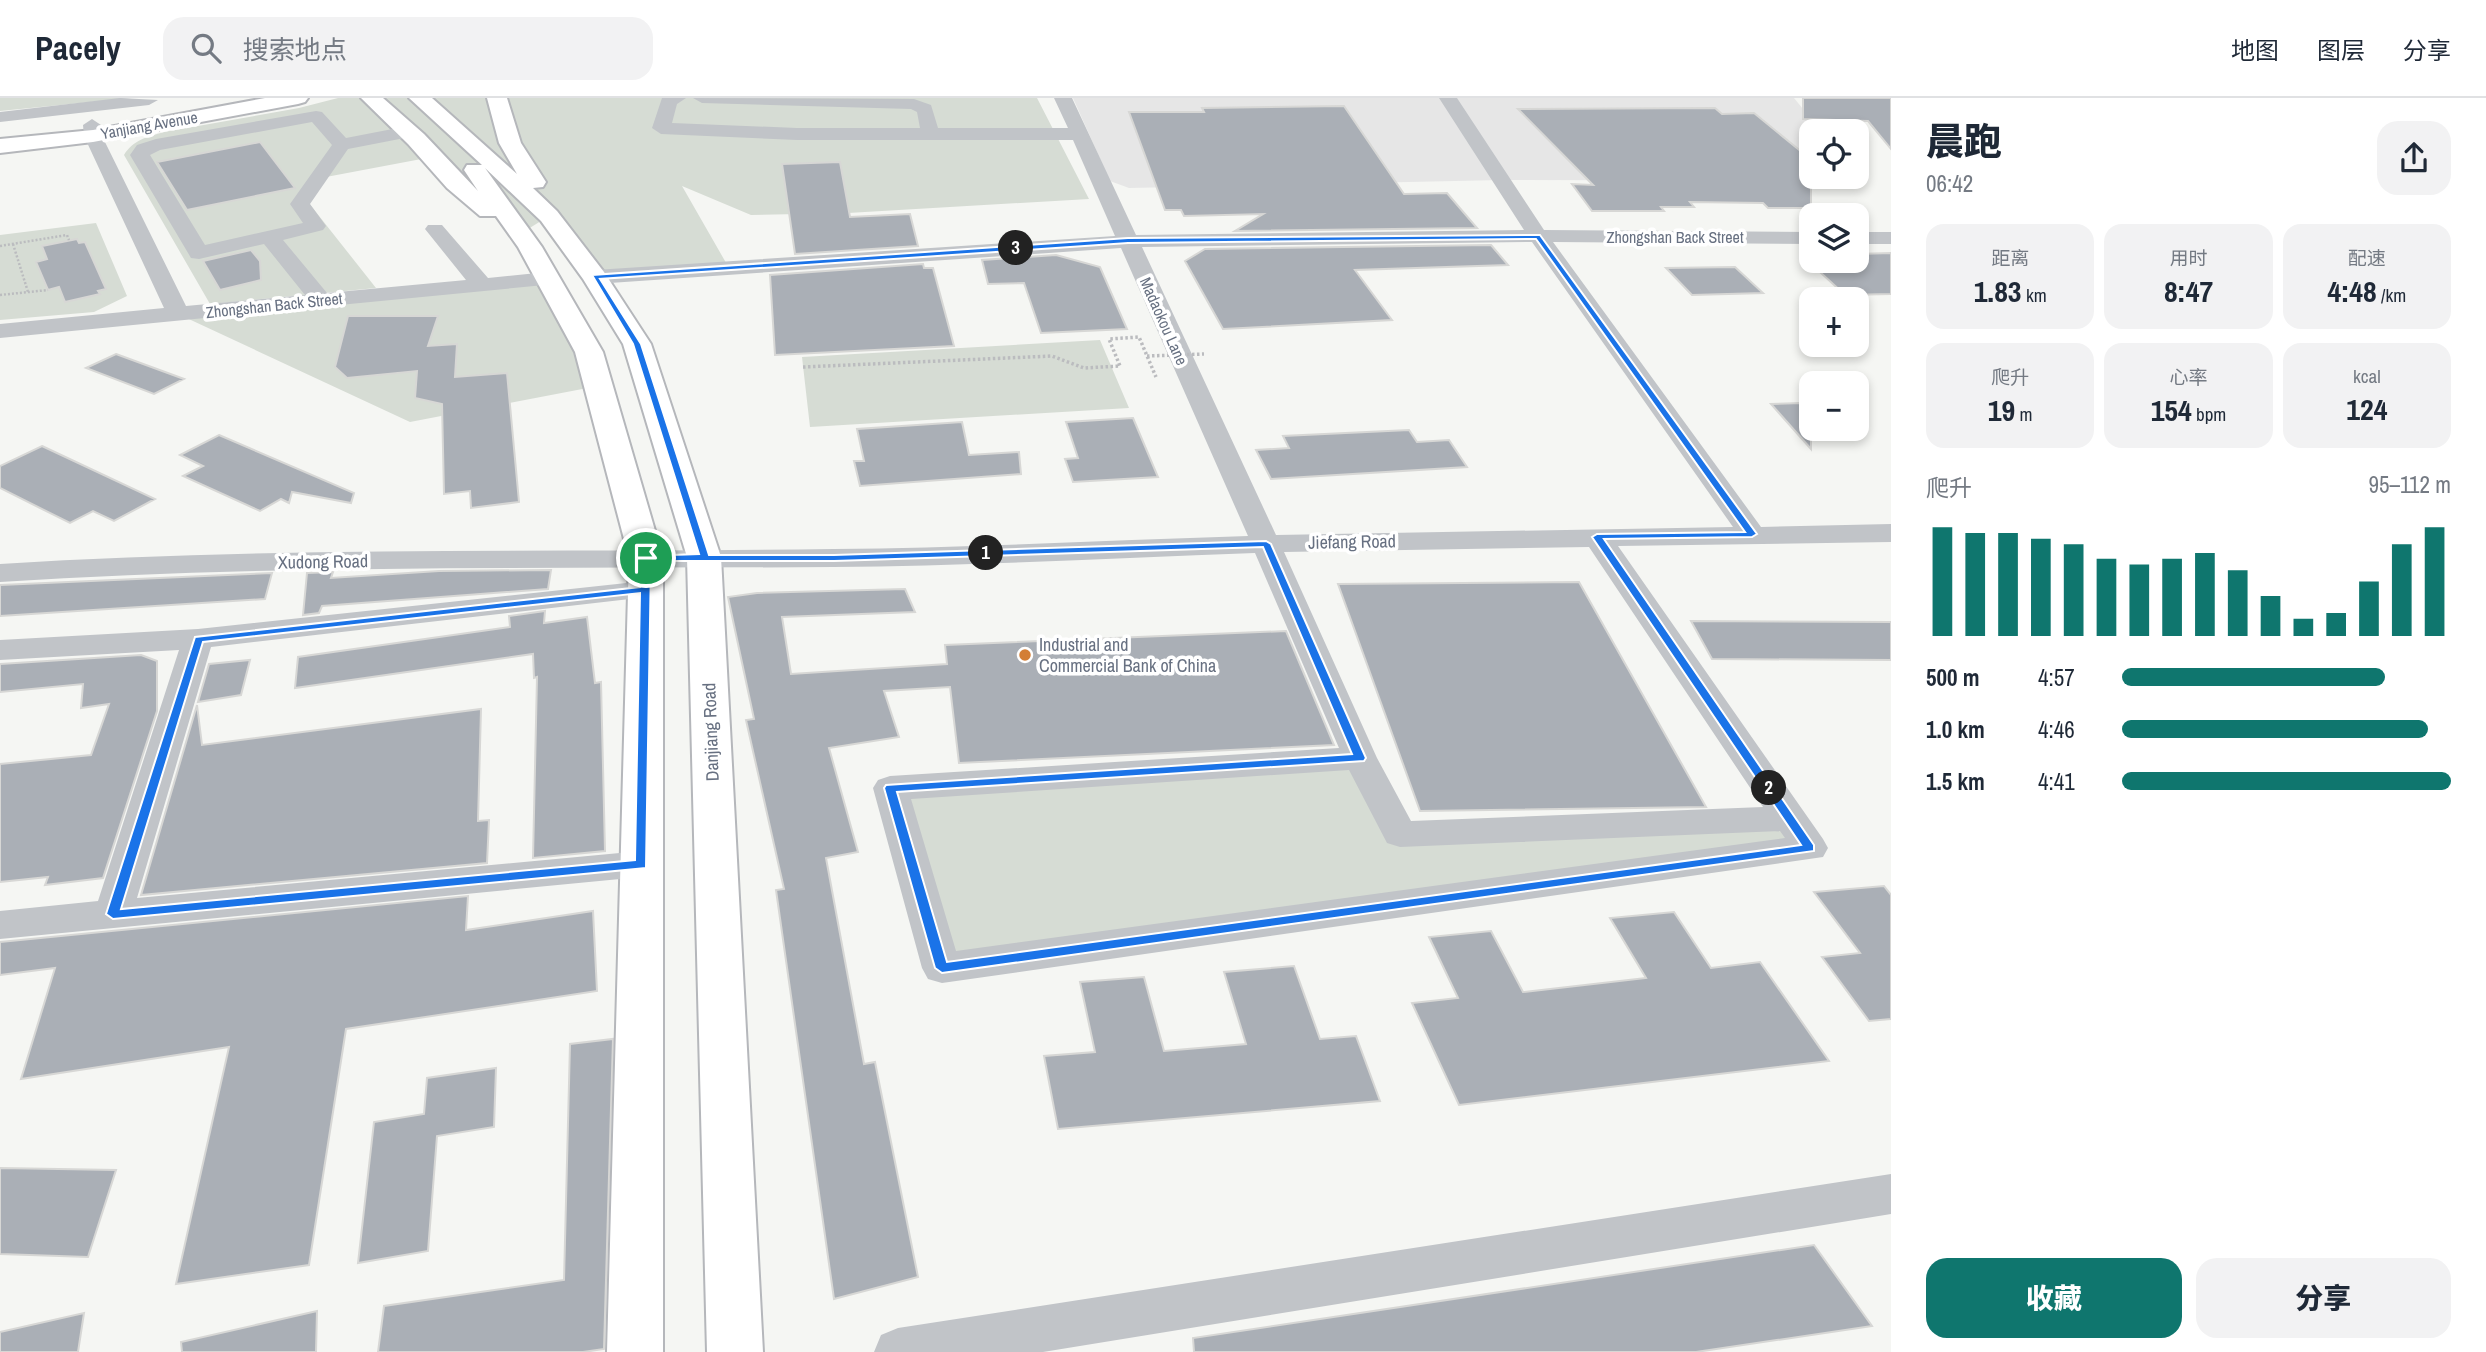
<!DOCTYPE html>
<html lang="zh">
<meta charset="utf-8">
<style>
body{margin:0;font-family:"Archivo Narrow","Noto Sans SC",sans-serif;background:#f2f2f3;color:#1f2937;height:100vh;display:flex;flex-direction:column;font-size:26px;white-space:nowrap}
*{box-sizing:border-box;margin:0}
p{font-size:23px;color:#747a83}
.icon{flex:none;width:38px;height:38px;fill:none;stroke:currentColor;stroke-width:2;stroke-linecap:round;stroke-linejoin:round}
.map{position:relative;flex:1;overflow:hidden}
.panel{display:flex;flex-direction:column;background:#fff;width:595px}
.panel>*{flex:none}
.buttons{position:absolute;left:1799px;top:21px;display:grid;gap:14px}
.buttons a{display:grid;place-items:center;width:70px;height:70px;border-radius:14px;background:#fff;box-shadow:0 4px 10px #0003;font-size:35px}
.pin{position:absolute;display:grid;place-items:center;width:60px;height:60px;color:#fff;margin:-30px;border:4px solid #fff;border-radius:50%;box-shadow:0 2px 7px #0007}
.km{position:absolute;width:35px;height:35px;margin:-18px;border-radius:50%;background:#222;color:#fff;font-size:19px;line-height:35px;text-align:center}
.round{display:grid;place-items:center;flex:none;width:74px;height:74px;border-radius:21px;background:#f2f2f3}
.summary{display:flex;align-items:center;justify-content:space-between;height:119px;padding:0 35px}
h1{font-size:38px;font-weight:800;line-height:52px}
.stats{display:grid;grid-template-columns:repeat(3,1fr);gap:10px;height:119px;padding:7px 35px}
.stats div{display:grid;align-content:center;border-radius:18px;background:#f2f2f3;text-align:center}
.stats b{font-size:30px;font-weight:800}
.stats small{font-size:19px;font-weight:400}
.stats p{font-size:19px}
.chart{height:196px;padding:14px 35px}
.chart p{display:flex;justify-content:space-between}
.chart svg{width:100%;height:126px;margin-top:7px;stroke:#0f766e;stroke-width:6}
.cta{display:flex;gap:14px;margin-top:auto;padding:14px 35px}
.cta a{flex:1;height:80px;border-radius:21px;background:#0f766e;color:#fff;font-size:28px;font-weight:800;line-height:80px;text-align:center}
.cta a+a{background:#f2f2f3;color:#1f2937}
ul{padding:0 35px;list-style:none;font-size:23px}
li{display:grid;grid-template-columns:112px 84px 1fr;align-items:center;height:52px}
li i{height:18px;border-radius:9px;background:#0f766e}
header{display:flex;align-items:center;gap:42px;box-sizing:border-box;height:98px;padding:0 35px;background:#fff;border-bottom:2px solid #e0e1e3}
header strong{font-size:33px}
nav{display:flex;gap:38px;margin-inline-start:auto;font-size:24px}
.search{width:490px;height:63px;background:#f2f2f3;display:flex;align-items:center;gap:18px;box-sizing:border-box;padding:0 24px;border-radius:21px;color:#747a83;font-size:26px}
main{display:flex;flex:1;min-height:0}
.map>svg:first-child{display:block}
.built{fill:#e6e6e6}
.green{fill:#d6dcd4}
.building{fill:#aaafb6;stroke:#d7d7d5;stroke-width:2}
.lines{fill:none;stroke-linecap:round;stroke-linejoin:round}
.major-casing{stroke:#b5b7bb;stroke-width:4}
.path-far1{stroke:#bbbcbf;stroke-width:2.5;stroke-dasharray:2 2;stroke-linecap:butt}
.path{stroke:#bbbcbf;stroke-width:3.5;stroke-dasharray:2.5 2.5;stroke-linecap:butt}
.minor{fill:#c1c4c8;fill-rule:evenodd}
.major{fill:#fff;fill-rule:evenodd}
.path-bridge{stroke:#bbbcbf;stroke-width:3.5;stroke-dasharray:2.5 2.5;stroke-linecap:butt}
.route{fill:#1a73e8;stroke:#fff;stroke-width:2;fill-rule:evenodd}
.poi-dot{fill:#d37e35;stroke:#fff;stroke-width:2.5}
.labels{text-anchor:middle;stroke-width:7;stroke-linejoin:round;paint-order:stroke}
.far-street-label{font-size:16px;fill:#677081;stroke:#fff}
.street-label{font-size:18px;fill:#677081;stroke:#fff}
.poi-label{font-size:18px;fill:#677081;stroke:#fff;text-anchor:start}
</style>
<header>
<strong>Pacely</strong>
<div class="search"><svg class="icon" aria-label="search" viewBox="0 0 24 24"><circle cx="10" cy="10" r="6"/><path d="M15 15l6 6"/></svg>搜索地点</div>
<nav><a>地图</a><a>图层</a><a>分享</a></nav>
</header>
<main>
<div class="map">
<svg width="1891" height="1254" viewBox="0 0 1891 1254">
<rect width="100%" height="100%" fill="#f5f6f3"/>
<path class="built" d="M 1073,0 L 1794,0 L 1821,33 L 1811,33 L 1811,79 L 1857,78 L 1861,83 L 1501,82 L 1129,90 L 1110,83 Z"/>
<path class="green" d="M 0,0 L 131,0 L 0,13 Z
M 338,0 L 1037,0 L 1089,101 L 848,115 L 751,117 L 682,88 L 729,170 L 595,179 L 549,118 L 520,136 L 479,107 L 432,59 L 326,79 L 308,104 L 376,190 L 210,206 L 124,57 C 133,42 147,39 164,34 L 299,10 Z
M 96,125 L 127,198 L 94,214 L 0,222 L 0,137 Z
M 547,181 L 598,288 L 410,324 L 178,216 Z
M 1100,242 L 1129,310 L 810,329 L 802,259 Z
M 1360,660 L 1401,736 L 1789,720 L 1810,750 L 942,870 L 890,690 Z"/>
<path class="building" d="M 1803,0 L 1891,0 L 1891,51 L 1868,23 L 1803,21 Z
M 1344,8 L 1404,96 L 1447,95 L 1477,130 L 1235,133 L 1263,116 L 1184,118 L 1181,112 L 1165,112 L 1129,14 L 1204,14 L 1202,10 Z
M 1715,10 L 1722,16 L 1754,15 L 1803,55 L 1811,55 L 1811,110 L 1768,110 L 1763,105 L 1690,104 L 1694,109 L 1661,109 L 1664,113 L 1592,113 L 1572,86 L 1593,87 L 1518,11 Z
M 260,44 L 295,90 L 187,112 L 157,64 Z
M 840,64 L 850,119 L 910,116 L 918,148 L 795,156 L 782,66 Z
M 77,141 L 79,145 L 85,144 L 106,191 L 98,193 L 100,196 L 65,204 L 59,189 L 48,192 L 36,164 L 47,161 L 42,148 Z
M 1491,147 L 1508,167 L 1355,172 L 1392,222 L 1223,231 L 1185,163 L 1205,151 Z
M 251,152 L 260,163 L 261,182 L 220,192 L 203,163 Z
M 1891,155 L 1891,196 L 1845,197 L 1808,163 L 1857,163 L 1857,156 Z
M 1056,157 L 1100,169 L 1127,231 L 1041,235 L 1024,185 L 988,186 L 982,162 Z
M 923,166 L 924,170 L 933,170 L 954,248 L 775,257 L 770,177 Z
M 1735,169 L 1763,195 L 1692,197 L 1666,170 Z
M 348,218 L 438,218 L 428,248 L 457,246 L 455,279 L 507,275 L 519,404 L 471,410 L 470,393 L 444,396 L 442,306 L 415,300 L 417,273 L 347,280 L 335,269 Z
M 116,256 L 184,281 L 154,296 L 86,270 Z
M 1801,305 L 1811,316 L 1811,351 L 1771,306 Z
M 1133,320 L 1158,379 L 1073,384 L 1065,361 L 1078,360 L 1066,324 Z
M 962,324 L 969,357 L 1019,354 L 1021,376 L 860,388 L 854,363 L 864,363 L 857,331 Z
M 1409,332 L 1417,344 L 1449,342 L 1467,369 L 1271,381 L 1256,352 L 1289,350 L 1283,338 Z
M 219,337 L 354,395 L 351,405 L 292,394 L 289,405 L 281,401 L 260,413 L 183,378 L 203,368 L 180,357 Z
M 42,348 L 155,401 L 114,423 L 93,413 L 70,425 L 0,390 L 0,368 Z
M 551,472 L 548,491 L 322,508 L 319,515 L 303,517 L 307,475 L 333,474 L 331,480 L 439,473 Z
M 272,475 L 265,501 L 0,518 L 0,487 Z
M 1579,484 L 1706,709 L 1420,713 L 1338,486 Z
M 905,491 L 915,514 L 782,519 L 791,576 L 947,566 L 945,547 L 1286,533 L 1334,647 L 959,665 L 950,589 L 884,593 L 899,639 L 829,650 L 858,754 L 826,760 L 864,966 L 875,964 L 918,1179 L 834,1201 L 776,792 L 784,791 L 746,622 L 754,621 L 728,499 L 757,495 Z
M 545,513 L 544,525 L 587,519 L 595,585 L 601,584 L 605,753 L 533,760 L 537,579 L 534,580 L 533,556 L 295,590 L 298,559 L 510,529 L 509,518 Z
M 1691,523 L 1891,524 L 1891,562 L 1712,561 Z
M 141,557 L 157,563 L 157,613 L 103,780 L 45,787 L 48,779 L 0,784 L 0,666 L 91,657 L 109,606 L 81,610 L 83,586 L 0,594 L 0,566 Z
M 250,562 L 241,597 L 198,604 L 209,566 Z
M 197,607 L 202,647 L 481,611 L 478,723 L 489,722 L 487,765 L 141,797 Z
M 1884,788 L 1891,797 L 1891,921 L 1869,923 L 1822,859 L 1860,855 L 1814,794 Z
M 468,798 L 466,832 L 593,813 L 597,893 L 346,931 L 309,1167 L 176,1186 L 229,949 L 21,981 L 55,870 L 0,877 L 0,844 Z
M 1674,814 L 1711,870 L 1760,864 L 1829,963 L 1459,1007 L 1412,905 L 1458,900 L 1429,839 L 1491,833 L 1523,894 L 1646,880 L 1610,820 Z
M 1294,868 L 1320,941 L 1356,938 L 1380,1003 L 1058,1031 L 1044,958 L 1095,954 L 1080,884 L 1144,879 L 1164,953 L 1246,946 L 1224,874 Z
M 613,941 L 604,1251 L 583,1254 L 378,1254 L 384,1208 L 564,1182 L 570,946 Z
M 496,970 L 494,1029 L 437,1038 L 428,1153 L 358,1165 L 374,1024 L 424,1016 L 427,980 Z
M 0,1070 L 116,1072 L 88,1159 L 0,1156 Z
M 1814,1147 L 1872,1228 L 1696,1254 L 1194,1254 L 1193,1240 Z
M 317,1213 L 316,1254 L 182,1254 L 181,1244 Z
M 84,1215 L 78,1254 L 0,1254 L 0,1234 Z"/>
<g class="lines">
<defs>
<path id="major" d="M 265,0 L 308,0 L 305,4 L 298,6 L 93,44 L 0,55 L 0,41 L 93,32 Z
M 361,0 L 383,0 L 424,36 L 478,93 L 464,72 L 467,67 L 482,67 L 409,0 L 432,0 L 517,76 L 499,45 L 487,0 L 507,0 L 521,45 L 546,84 L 543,89 L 533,90 L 557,113 L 604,174 L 651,246 L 721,459 L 763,1254 L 707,1254 L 687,459 L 623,246 L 583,181 L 541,123 L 485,70 L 542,149 L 603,254 L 663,460 L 663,1254 L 607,1254 L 629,460 L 575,254 L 518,149 L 496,118 L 480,118 L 447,90 L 408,46 Z"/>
</defs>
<use href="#major" class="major-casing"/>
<path class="path-far1" d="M 13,146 L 28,194
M 0,148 L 67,137 L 69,142
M 0,197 L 48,192"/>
<path class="path" d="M 803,269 L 1052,258 L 1084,270 L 1120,268 L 1109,241 L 1139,239 L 1156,279"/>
<path class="minor" d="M 120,0 L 158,2 L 149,7 L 0,24 L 0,14 Z
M 662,0 L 686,0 L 677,6 L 672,25 L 797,30 L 920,30 L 917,14 L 911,11 L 702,5 L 693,0 L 914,1 L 931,7 L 938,30 L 1068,30 L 1054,0 L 1072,0 L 1136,137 L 1524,132 L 1439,0 L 1457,0 L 1544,132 L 1811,134 L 1811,146 L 1553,144 L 1761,429 L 1891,426 L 1891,444 L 1618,448 L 1823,741 L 1828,750 L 1823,759 L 942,885 L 928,881 L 922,870 L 873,690 L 878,682 L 890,678 L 1339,650 L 1255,455 C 1115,460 974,468 833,469 C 555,471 277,466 0,484 L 0,466 C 278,448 556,455 834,451 C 972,450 1110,442 1248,438 L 1121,150 L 595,186 L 587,184 L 584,179 L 587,174 L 595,172 L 1115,138 L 1073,42 L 797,42 L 661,36 L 652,30 ZM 1532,144 L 1733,429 L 1276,437 L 1142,149 ZM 1589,449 L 1763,709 L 1411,723 L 1377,660 L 1284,454 ZM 1349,672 L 1387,745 L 1400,749 L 1780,733 L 1785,740 L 956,853 L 911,701 Z
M 316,13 L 322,14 L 346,40 L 408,28 L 417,34 L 415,38 L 348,51 L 310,106 L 326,128 L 323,132 L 283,142 L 327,195 L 466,182 L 425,131 L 428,127 L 442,127 L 488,180 L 547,174 L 555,176 L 558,181 L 555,186 L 0,240 L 0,226 L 164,210 L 84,38 L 83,27 L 92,21 L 101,27 L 102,38 L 186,208 L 305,197 L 264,146 L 199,161 L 191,160 L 130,57 L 137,47 L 156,41 ZM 312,24 L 332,47 L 290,106 L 303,125 L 205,147 L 150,57 L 160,52 Z
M 1857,134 L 1891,134 L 1891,146 L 1857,146 Z
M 645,483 L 656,486 L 660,492 L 656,498 L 211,549 L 137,800 L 641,753 L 654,757 L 659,766 L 654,775 L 641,779 L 0,841 L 0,813 L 98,803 L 179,552 L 0,562 L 0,542 L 198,531 Z
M 1891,1076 L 1891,1116 L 1043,1254 L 874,1254 L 881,1237 L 898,1230 Z"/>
<use href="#major" class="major"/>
<path class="path-bridge" d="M 1147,258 L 1204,256"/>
</g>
<path class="route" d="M 1540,137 L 1757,436 L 1752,439 L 1604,441 L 1814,747 L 1814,753 L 942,875 L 935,870 L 884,690 L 886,687 L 1352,656 L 1263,449 L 834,463 L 651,463 L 646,770 L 113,821 L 106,816 L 195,539 L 640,489 L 642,458 L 699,456 L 633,246 L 592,177 L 1128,140 ZM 1536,141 L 1745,434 L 1597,436 L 1592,439 L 1801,747 L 947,864 L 897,694 L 1364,663 L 1366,660 L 1271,446 L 1266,443 L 834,457 L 709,457 L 641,246 L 600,181 L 1128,145 ZM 640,495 L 635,762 L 121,811 L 203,544 Z"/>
<circle class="poi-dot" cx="1025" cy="557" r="7"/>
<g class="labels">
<g class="far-street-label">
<text transform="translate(149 27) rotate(-10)" y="6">Yanjiang Avenue</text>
<text x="1675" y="145">Zhongshan Back Street</text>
<text transform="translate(274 207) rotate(-6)" y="6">Zhongshan Back Street</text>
<text transform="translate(1164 223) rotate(66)" y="6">Madaokou Lane</text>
</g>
<g class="street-label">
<text transform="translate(1352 444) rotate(-1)" y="6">Jiefang Road</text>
<text transform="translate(323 464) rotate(-1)" y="6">Xudong Road</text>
<text transform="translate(711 634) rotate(-92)" y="6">Danjiang Road</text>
</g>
<g class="poi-label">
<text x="1039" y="553">Industrial and<tspan x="1039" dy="21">Commercial Bank of China</tspan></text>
</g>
</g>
</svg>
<div class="buttons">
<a><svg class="icon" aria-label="locate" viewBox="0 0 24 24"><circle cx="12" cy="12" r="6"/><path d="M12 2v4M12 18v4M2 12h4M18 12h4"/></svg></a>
<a><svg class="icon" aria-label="layers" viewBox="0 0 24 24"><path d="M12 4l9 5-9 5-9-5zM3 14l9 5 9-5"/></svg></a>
<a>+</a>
<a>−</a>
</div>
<div class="pin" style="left:646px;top:460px;background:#1e9e55"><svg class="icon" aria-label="arrive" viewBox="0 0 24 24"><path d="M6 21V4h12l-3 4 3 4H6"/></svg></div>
<b class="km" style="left:986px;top:455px">1</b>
<b class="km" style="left:1769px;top:690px">2</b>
<b class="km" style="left:1016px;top:150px">3</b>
</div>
<section class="panel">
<div class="summary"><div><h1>晨跑</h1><p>06:42</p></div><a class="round"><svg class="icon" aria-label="share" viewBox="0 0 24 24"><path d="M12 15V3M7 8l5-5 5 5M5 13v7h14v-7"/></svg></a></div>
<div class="stats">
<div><p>距离</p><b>1.83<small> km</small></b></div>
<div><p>用时</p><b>8:47</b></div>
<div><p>配速</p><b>4:48<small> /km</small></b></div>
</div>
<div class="stats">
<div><p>爬升</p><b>19<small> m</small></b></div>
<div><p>心率</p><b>154<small> bpm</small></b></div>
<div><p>kcal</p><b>124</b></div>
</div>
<div class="chart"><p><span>爬升</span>95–112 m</p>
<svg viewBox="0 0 160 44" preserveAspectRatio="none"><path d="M5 44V6M15 44V8M25 44V8M35 44V10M45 44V12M55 44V17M65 44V19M75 44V17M85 44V15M95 44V21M105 44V30M115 44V38M125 44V36M135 44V25M145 44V12M155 44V6"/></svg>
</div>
<ul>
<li><b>500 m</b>4:57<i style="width:80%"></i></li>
<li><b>1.0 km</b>4:46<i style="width:93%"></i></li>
<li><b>1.5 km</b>4:41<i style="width:100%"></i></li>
</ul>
<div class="cta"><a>收藏</a><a>分享</a></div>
</section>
</main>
